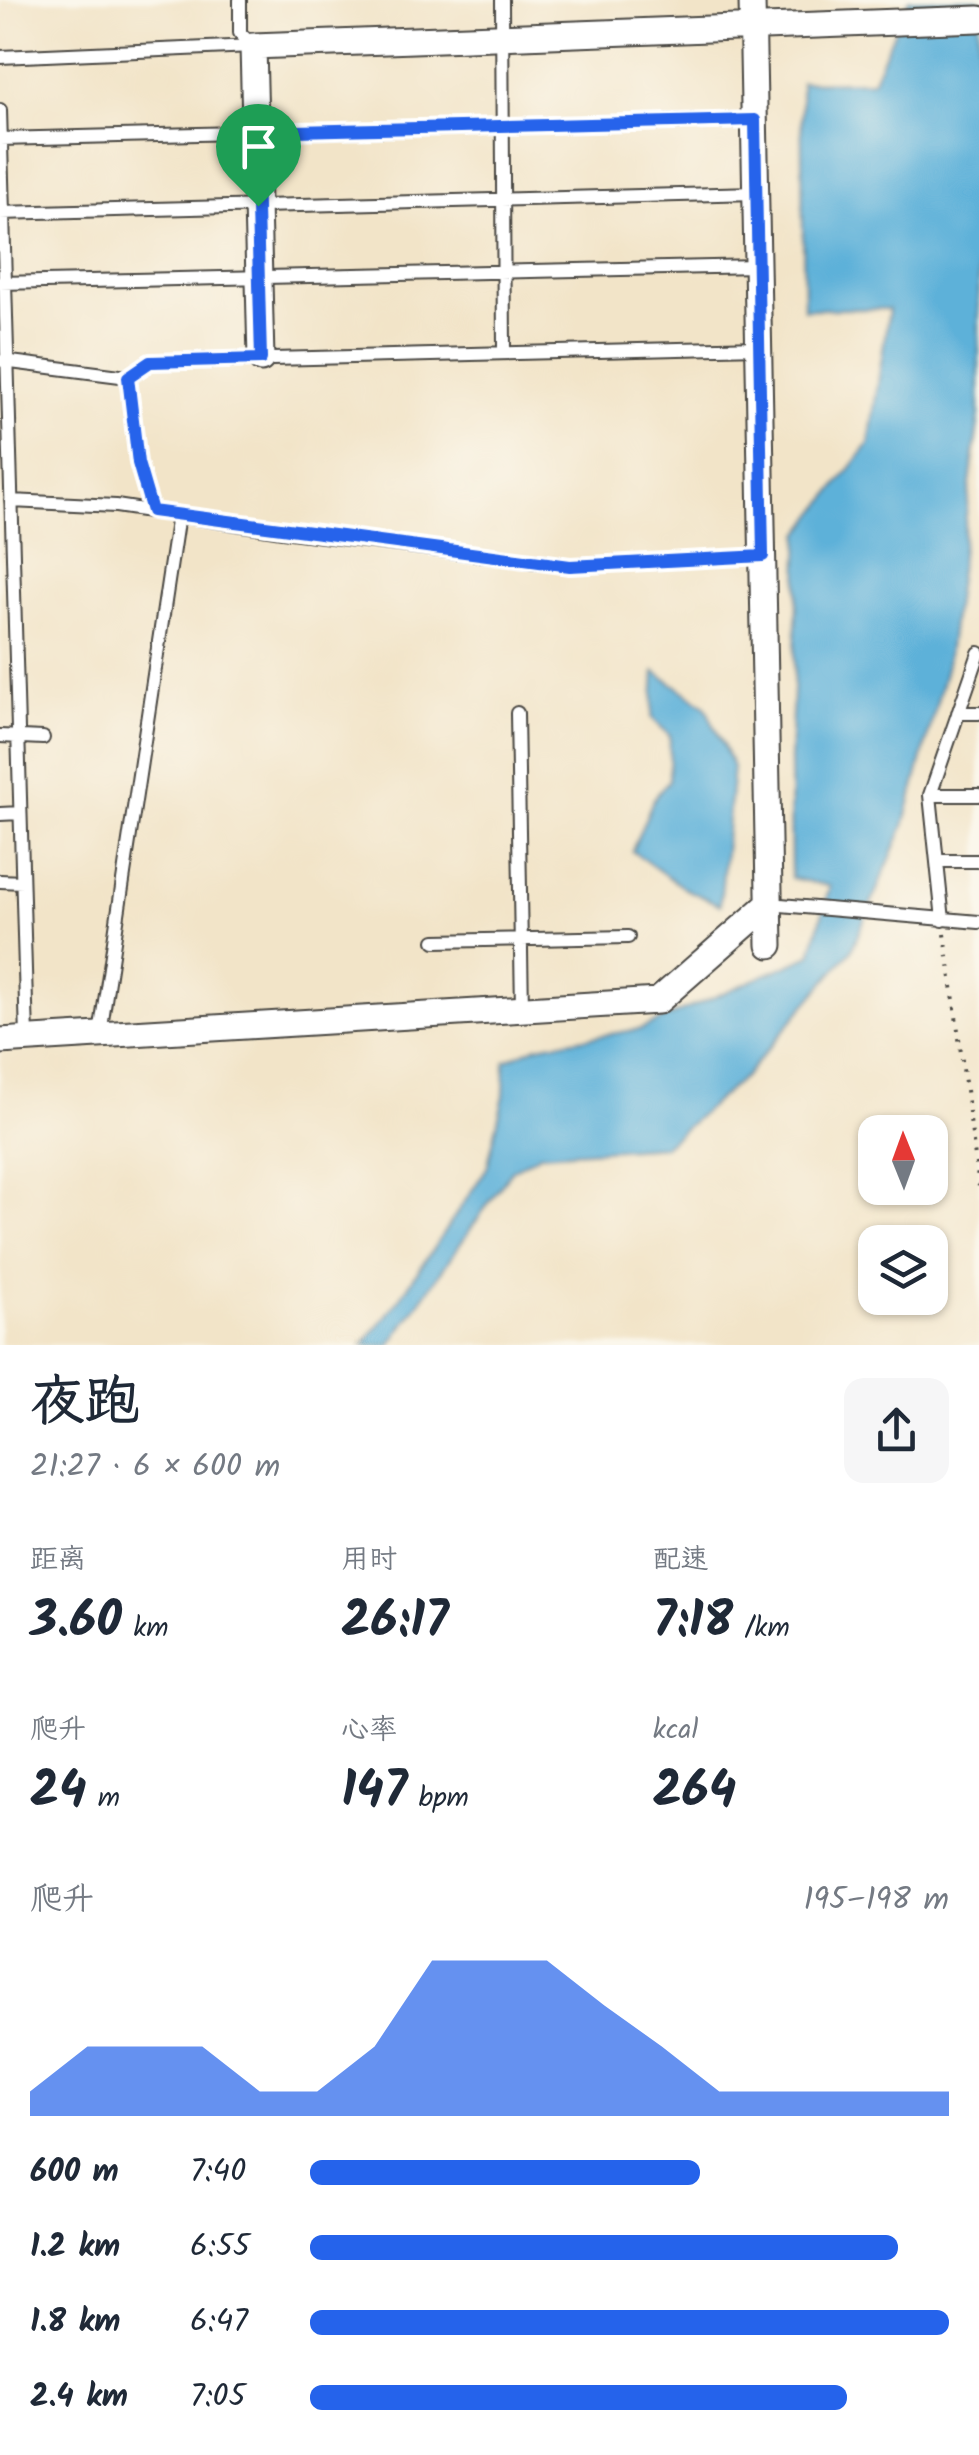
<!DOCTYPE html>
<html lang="zh">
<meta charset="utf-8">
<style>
body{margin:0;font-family:Kalam,"LXGW WenKai TC",sans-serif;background:#f6f6f7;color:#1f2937;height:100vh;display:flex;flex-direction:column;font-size:38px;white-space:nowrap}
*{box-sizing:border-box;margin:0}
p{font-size:32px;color:#747a83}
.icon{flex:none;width:55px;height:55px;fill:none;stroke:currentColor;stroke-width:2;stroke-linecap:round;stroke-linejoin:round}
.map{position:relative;height:1345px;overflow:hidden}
.drawer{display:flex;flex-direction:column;background:#fff;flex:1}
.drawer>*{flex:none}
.needle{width:65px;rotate:359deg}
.tools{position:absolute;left:858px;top:1115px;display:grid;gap:20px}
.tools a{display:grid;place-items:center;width:90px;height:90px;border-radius:20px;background:#fff;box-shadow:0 2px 8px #0004;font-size:50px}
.pin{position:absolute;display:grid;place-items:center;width:85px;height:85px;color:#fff;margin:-102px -42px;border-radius:50% 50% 50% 0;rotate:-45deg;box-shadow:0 0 10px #0007}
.pin .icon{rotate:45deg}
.round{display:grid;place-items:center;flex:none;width:105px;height:105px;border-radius:20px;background:#f6f6f7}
.summary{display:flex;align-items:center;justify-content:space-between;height:170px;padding:0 30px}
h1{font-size:55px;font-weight:800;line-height:75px}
.metrics{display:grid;grid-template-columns:repeat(3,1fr);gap:15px;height:170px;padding:10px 30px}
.metrics div{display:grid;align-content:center}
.metrics b{font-size:50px;font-weight:800}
.metrics small{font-size:28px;font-weight:400}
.metrics p{font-size:28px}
.chart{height:280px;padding:20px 30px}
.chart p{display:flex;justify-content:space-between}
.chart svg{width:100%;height:180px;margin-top:10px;fill:#2563eb;opacity:.7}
ul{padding:0 30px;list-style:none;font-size:32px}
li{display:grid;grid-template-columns:160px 120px 1fr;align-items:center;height:75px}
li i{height:25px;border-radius:12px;background:#2563eb}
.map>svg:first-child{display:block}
.water{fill:#5db1d9;stroke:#446e82;stroke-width:2.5}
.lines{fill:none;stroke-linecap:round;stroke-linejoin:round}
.lane-casing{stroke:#494743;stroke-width:16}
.street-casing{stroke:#494743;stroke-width:29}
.path{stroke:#494743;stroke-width:4;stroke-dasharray:2.5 8;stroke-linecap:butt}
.lane{stroke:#fff;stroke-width:12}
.street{stroke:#fff;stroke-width:25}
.route-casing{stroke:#fff;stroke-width:20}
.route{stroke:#2563eb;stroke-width:12}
</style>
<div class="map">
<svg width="979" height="1345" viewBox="0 0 979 1345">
<rect width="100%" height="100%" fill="#fbf7ec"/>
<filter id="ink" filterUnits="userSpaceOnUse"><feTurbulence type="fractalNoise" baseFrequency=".01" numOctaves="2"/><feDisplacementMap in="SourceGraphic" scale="20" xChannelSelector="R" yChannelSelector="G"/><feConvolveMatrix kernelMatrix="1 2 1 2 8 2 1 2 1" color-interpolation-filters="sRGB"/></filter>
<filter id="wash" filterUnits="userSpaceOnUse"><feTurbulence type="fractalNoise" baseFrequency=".0048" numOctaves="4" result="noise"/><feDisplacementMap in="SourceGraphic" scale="40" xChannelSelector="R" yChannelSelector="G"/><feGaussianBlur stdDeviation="2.25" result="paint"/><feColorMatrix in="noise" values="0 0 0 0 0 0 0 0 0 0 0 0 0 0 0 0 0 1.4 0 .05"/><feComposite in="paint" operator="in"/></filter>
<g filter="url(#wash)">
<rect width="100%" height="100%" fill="#f2e4c8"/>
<path class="water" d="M 909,0 L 979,0 L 979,415 L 947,664 L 904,826 L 851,951 L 745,1076 L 664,1146 L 540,1154 L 511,1171 L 390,1345 L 363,1345 L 396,1304 L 487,1168 L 504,1095 L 505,1061 L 537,1046 L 641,1029 L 811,955 L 830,886 L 791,878 L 790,759 L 800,534 L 869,444 L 889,309 L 804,309 L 801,82 L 872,81 Z
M 655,671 L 705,706 L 733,767 L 720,905 L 685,889 L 632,851 L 653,800 L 669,780 L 670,736 L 652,718 Z"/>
</g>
<g filter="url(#ink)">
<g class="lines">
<defs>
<path id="lane" d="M 240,0 L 240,33 L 253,46
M 502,0 L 504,353
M 0,57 L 253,46
M 0,110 L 27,1038
M 0,139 L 755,120
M 0,213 L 756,193
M 0,283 L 757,266
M 3,361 L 128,377 L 150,362 L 759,347
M 128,377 L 138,463 L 152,511
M 11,501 L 116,506 L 282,531 L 570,566 L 763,556
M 517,713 L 522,1009
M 958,713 L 979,713
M 0,736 L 43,738
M 930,795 L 979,795
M 0,814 L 20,813
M 937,861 L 979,861
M 0,881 L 22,882
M 769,904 L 979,922
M 943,920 L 930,795 L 979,653
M 435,941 L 628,937
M 100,1034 L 178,515"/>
<path id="street" d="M 752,0 L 770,945
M 261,359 L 253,46 L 979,19
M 0,1041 L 658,1001 L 769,904"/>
</defs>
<use href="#lane" class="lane-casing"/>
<use href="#street" class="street-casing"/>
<path class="path" d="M 945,934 L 979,1187"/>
<use href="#lane" class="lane"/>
<use href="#street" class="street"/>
</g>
</g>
<g class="lines" filter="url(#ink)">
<defs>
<path id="route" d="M 755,120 L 763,556 L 570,566 L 152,511 L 138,463 L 128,377 L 150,362 L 261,359 L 255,132 Z"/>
</defs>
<use href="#route" class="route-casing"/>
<use href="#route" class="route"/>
</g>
</svg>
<div class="tools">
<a><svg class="needle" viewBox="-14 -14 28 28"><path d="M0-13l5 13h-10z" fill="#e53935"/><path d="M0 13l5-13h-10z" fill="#747a83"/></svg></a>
<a><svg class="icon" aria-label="layers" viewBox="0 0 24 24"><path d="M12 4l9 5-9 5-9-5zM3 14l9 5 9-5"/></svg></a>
</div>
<div class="pin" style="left:258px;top:206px;background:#1e9e55"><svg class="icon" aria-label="arrive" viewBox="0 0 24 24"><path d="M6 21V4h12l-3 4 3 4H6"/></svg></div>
</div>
<section class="drawer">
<div class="summary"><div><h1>夜跑</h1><p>21:27 · 6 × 600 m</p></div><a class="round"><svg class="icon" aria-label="share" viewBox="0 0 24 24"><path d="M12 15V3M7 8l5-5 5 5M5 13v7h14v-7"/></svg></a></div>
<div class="metrics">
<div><p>距离</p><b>3.60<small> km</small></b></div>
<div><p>用时</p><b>26:17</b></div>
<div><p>配速</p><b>7:18<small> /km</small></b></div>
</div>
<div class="metrics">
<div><p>爬升</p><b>24<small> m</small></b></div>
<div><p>心率</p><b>147<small> bpm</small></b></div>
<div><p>kcal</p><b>264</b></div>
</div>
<div class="chart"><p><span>爬升</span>195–198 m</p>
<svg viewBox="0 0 160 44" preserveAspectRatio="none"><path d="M0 44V38L10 27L20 27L30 27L40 38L50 38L60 27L70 6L80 6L90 6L100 17L110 27L120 38L130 38L140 38L150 38L160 38V44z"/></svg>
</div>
<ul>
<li><b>600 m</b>7:40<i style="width:61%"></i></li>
<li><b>1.2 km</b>6:55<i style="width:92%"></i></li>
<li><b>1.8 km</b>6:47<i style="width:100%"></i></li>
<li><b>2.4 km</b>7:05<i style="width:84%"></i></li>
</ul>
</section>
